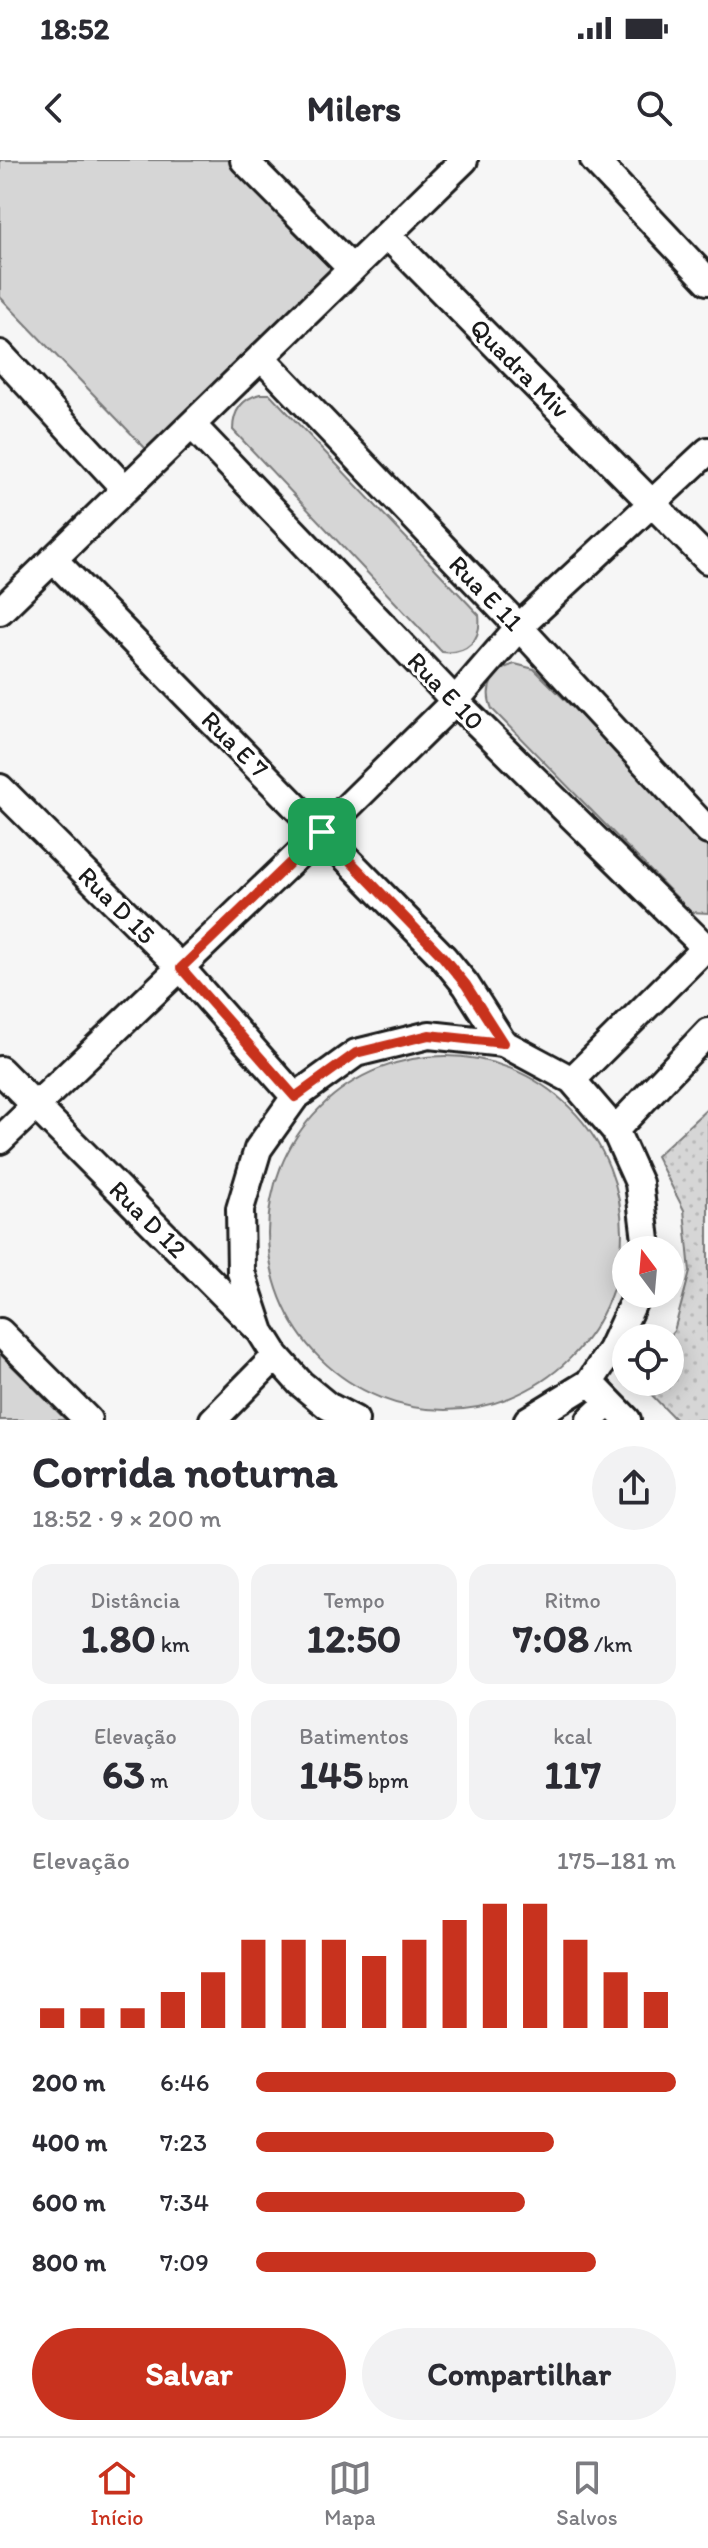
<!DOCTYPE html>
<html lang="pt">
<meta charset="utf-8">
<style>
body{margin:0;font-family:Itim,sans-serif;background:#f2f2f3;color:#2b2b33;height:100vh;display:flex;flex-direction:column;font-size:30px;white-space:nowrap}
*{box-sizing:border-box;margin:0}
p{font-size:26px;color:#7c7c81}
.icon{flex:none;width:44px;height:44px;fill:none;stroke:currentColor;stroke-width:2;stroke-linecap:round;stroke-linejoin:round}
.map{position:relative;height:1260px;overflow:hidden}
.panel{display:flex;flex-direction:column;background:#fff;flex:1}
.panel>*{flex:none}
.needle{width:52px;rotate:344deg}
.fabs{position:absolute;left:612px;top:1076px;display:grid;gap:16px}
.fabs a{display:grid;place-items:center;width:72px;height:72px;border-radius:50%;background:#fff;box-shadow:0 4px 20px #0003;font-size:40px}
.pin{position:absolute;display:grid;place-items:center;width:68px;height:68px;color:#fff;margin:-34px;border-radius:16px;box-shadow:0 4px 12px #0006}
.round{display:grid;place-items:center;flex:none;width:84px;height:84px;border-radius:42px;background:#f2f2f3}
.summary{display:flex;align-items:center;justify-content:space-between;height:136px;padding:0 32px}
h1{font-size:44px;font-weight:800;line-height:60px}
.metrics{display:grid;grid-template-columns:repeat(3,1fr);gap:12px;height:136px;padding:8px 32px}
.metrics div{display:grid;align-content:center;border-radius:20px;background:#f2f2f3;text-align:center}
.metrics b{font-size:40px;font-weight:800}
.metrics small{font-size:22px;font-weight:400}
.metrics p{font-size:22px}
.chart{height:224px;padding:16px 32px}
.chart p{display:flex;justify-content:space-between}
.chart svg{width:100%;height:144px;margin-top:8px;stroke:#c8321e;stroke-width:6}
.action{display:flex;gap:16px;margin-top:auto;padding:16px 32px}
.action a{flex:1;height:92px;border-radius:48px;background:#c8321e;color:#fff;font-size:32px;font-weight:800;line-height:92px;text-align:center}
.action a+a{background:#f2f2f3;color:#2b2b33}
ul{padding:0 32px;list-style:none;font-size:26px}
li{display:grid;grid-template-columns:128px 96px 1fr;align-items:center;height:60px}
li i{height:20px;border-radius:10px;background:#c8321e}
.status{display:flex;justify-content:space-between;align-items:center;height:56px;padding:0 40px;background:#fff;direction:ltr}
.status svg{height:22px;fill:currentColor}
header{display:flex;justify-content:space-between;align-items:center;height:104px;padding:0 32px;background:#fff;font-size:36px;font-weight:800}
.dock{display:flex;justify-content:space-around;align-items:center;height:112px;border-top:2px solid #e1e1e2;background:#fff;font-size:22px;color:#7c7c81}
.dock a{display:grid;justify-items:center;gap:4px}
.dock .active{color:#c8321e}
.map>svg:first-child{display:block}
.grass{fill:url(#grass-dots);stroke:#797979;stroke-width:2}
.park{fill:#d6d6d6;stroke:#797979;stroke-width:2}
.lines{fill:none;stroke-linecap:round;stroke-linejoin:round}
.street-casing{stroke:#1c1c1c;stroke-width:32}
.street{stroke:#fff;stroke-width:26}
.route-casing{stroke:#fff;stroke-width:16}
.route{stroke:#c8321e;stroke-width:10}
.labels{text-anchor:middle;stroke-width:6;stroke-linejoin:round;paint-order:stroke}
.street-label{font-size:26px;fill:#1c1c1c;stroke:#fff}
</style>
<div class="status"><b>18:52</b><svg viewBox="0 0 49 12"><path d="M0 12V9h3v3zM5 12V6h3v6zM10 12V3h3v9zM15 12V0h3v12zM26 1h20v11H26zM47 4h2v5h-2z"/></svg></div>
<header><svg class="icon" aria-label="back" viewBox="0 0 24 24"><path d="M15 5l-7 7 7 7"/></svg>Milers<svg class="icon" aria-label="search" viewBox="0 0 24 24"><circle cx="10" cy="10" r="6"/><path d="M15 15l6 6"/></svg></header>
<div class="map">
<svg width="708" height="1260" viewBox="0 0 708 1260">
<defs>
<pattern id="grass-dots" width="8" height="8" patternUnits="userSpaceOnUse" patternTransform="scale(2)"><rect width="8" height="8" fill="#d6d6d6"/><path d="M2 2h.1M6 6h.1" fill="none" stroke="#b7b7b7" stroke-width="1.8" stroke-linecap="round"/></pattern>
</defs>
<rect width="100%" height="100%" fill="#f6f6f6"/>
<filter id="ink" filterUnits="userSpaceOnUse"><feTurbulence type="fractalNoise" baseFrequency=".0125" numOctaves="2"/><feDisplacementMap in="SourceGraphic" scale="16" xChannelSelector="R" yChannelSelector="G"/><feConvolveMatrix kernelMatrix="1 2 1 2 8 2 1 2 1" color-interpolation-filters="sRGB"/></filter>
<g filter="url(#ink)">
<path class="grass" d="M 708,948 L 708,1260 L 676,1260 L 639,1222 L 670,1222 L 668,1178 L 674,1171 L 690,1112 L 684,1050 L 656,996 Z"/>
<path class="park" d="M 0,0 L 232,0 L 336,109 L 146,289 L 0,137 Z
M 260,234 L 270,234 L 479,455 C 482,480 467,495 442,492 L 233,270 C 233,251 241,239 260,234 Z
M 515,504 L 534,509 L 708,682 L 708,753 L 691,752 L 492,549 C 483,528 493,510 515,504 Z
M268 1073a177 177 0 1 1 354 0a177 177 0 1 1-354 0Z
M 0,1194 L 66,1260 L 0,1260 Z"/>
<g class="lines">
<defs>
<path id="street" d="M 244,0 L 352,109
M 594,0 L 708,121
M 387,75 L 708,400
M 0,194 L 125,329
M 261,197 L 519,467 L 708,671
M 192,265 L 455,541 L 708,790
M 53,399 L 443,797 L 466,825 L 503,883
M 0,451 L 464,0
M 0,628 L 181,808 L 295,937
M 0,910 L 257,1168
M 572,920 L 708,785
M 615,970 L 708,872
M 0,980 L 322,672 L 455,541 L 519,467 L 708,291
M 0,1172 L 88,1260
M 590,1222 L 627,1260
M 213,1260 L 276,1196
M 355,1260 L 328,1246 L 300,1223 L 276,1196 L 261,1172 L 241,1112 L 240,1049 L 258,989 L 295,937 L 356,893 L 429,875 L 503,883 L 572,920 L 615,970 L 639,1023 L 646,1080 L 644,1090
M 528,1260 L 590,1222 L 611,1190 L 637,1134
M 590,1260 L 609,1242"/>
</defs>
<use href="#street" class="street-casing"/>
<use href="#street" class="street"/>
</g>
</g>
<g class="lines" filter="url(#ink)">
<defs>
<path id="route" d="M 322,672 L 443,797 L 466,825 L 503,883 L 429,875 L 356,893 L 295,937 L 181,808 Z"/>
</defs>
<use href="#route" class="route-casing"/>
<use href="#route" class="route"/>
</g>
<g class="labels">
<g class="street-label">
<text transform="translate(520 208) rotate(45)" y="9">Quadra Miv</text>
<text transform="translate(486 433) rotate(46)" y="9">Rua E 11</text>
<text transform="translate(446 531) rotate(46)" y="9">Rua E 10</text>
<text transform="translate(235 584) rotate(45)" y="9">Rua E 7</text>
<text transform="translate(117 745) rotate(45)" y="9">Rua D 15</text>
<text transform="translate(148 1059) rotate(45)" y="9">Rua D 12</text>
</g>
</g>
</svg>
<div class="fabs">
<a><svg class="needle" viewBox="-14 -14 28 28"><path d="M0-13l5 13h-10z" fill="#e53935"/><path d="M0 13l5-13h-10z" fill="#7c7c81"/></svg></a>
<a><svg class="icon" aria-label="locate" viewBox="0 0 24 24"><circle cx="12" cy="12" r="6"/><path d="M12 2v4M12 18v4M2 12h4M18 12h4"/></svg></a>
</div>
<div class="pin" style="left:322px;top:672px;background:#1e9e55"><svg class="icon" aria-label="arrive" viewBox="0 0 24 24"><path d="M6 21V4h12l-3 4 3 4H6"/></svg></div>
</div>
<section class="panel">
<div class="summary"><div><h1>Corrida noturna</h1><p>18:52 · 9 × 200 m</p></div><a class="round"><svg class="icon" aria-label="share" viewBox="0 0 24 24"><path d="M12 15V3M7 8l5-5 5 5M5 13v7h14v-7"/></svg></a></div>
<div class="metrics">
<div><p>Distância</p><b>1.80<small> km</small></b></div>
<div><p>Tempo</p><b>12:50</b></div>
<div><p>Ritmo</p><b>7:08<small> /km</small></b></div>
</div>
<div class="metrics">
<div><p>Elevação</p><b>63<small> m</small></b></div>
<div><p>Batimentos</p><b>145<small> bpm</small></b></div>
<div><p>kcal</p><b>117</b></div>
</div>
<div class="chart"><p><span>Elevação</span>175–181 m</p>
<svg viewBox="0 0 160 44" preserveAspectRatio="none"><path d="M5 44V38M15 44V38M25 44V38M35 44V33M45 44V27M55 44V17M65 44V17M75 44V17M85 44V22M95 44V17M105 44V11M115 44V6M125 44V6M135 44V17M145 44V27M155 44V33"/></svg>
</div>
<ul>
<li><b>200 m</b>6:46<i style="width:100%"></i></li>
<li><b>400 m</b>7:23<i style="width:71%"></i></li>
<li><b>600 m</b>7:34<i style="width:64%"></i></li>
<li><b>800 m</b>7:09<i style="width:81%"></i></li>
</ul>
<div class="action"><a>Salvar</a><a>Compartilhar</a></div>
</section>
<nav class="dock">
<a class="active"><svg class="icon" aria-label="home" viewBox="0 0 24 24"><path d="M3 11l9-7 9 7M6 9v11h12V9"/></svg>Início</a>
<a><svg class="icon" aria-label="map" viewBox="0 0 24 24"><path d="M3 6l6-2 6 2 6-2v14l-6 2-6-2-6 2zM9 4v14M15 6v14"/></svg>Mapa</a>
<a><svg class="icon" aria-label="saved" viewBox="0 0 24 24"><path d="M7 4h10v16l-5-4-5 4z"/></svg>Salvos</a>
</nav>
